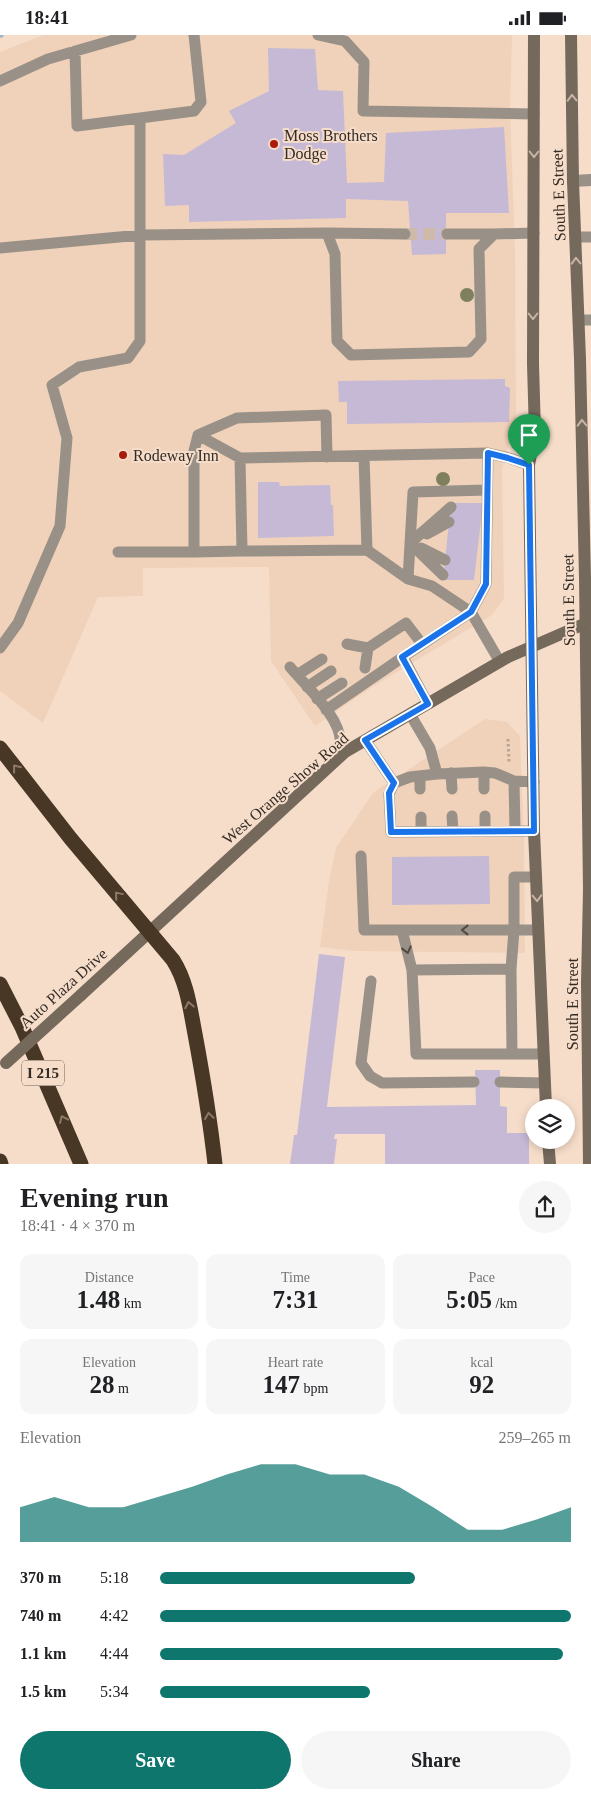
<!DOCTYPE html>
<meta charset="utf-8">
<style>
body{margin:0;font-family:"Times New Roman",serif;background:#f6f6f6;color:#202124;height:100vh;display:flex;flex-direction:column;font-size:19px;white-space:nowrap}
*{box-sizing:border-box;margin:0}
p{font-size:16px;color:#757577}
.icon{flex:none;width:28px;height:28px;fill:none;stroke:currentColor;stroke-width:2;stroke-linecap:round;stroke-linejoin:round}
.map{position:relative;height:1129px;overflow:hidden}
.sheet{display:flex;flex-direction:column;background:#fff;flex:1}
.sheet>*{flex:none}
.fabs{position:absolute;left:525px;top:1064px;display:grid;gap:10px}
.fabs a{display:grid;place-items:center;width:50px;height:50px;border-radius:50%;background:#fff;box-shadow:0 2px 8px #0003;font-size:25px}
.pin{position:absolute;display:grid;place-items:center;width:42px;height:42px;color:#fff;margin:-51px -21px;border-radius:50% 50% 50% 0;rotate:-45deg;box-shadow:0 0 5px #0007}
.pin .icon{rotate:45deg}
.round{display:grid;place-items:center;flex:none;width:52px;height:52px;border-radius:26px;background:#f6f6f6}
.overview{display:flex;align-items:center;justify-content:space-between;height:85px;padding:0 20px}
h1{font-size:28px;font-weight:600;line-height:38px}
.stats{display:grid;grid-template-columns:repeat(3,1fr);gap:8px;height:85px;padding:5px 20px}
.stats div{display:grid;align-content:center;border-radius:12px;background:#f6f6f6;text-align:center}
.stats b{font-size:25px;font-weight:600}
.stats small{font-size:14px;font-weight:400}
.stats p{font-size:14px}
.chart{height:140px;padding:10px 20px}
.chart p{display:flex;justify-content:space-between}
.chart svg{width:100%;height:90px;margin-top:5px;fill:#0f766e;opacity:.7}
.button{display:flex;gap:10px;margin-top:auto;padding:10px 20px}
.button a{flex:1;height:58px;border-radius:30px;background:#0f766e;color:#fff;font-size:20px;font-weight:600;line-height:58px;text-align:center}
.button a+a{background:#f6f6f6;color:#202124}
ul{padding:0 20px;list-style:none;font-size:16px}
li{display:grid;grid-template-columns:80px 60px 1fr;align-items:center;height:38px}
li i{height:12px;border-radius:6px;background:#0f766e}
.status{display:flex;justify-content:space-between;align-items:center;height:35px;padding:0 25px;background:#fff;direction:ltr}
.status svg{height:14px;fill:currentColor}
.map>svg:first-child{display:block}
.built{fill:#f0d1b9}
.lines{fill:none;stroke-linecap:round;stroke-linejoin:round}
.stream{stroke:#9cb9cd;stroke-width:5.5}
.building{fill:#c5b9d6}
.minor-tunnel{stroke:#cfb9a9;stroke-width:12;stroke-dasharray:12 6;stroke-linecap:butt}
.path{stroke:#b8a495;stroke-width:3;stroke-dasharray:2.5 2.5;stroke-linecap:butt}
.service{stroke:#999187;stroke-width:11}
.minor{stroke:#999187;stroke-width:12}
.secondary{stroke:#75695c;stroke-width:12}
.motorway{stroke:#473724;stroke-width:15}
.secondary-bridge{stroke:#75695c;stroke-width:12}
.tree{fill:#7f805f}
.oneway{stroke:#c9b4a4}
.oneway2{stroke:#8d7966}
.oneway3{stroke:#524a42}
.route-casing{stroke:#fff;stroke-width:10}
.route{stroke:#1a73e8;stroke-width:6}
.poi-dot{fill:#ab1b0b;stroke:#f6ddca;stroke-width:2}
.labels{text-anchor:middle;stroke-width:4;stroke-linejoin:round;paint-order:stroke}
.shield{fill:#f6ddca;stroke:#6e6056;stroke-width:1}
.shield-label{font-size:15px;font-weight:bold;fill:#342b24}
.poi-label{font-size:16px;fill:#342b24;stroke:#f6ddca;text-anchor:start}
.street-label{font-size:16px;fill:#342b24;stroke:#f6ddca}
</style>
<div class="status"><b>18:41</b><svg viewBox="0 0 49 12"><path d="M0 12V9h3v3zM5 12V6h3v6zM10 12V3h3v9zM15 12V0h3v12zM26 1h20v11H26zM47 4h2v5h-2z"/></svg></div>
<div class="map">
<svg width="591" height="1129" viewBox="0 0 591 1129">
<rect width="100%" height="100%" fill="#f6ddca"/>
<path class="built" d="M 44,0 L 512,0 L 510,72 L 515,217 L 516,386 L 502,433 L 504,563 L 492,580 L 372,652 L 315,691 L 271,626 L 269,532 L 143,533 L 143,561 L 98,562 L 43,688 L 0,656 L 0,17 Z
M 485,684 L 507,687 L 520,701 L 524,813 L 525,918 L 356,916 L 320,912 L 329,846 L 336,813 L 373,758 Z"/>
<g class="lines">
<path class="stream" d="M 0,0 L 1,0"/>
</g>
<path class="building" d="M 268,13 L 315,14 L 318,55 L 343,56 L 347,148 L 384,147 L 386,98 L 504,92 L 509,178 L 446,178 L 446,219 L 412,220 L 408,166 L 346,164 L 346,183 L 189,187 L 189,170 L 165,171 L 163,119 L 184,120 L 236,88 L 229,76 L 269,56 Z
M 505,344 L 505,351 L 510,353 L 509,387 L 347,389 L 347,367 L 339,367 L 338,346 Z
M 258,447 L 279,447 L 280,451 L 330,450 L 331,470 L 333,470 L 334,501 L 258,503 Z
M 451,468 L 483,468 L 474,545 L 443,545 Z
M 489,821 L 490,869 L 392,870 L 392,822 Z
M 319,919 L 345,922 L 327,1072 L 476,1070 L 475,1035 L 500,1035 L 500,1071 L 507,1072 L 507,1098 L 529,1098 L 529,1129 L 385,1129 L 385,1099 L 335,1099 L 334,1104 L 337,1104 L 334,1129 L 290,1129 L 294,1100 L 297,1100 Z"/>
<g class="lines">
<path class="minor-tunnel" d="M 405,199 L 447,199"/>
<path class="path" d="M 508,704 L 509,728"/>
<path class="service" d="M 318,0 L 345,6 L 364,27 L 363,76 L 534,79
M 75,16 L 77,91 L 140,83
M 0,46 L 48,24 L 131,0
M 327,198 L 405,199
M 447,199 L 494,199
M 575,202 L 591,202
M 0,213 L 141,200 L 327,198 L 335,219 L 337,306 L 351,320 L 469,317 L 481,304 L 479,214 L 494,199 L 534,198
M 579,285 L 591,285
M 198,400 L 240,423
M 364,421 L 367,515 L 408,544 L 432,551 L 471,577 L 500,627
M 427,499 L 449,487
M 410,508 L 451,472
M 410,508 L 443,540
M 421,513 L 445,525
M 367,515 L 242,516 L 240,423 L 488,418 L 509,423 L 529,430
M 118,517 L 194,517 L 194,416 L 198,400 L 237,383 L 326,380 L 327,422
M 194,517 L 242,516
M 408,544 L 413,457 L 487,455
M 347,609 L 368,613 L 406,588 L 422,609
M 0,613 L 18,588 L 60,491 L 67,403 L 52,350 L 79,332 L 128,323 L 140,306 L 140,83 L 194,76 L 201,67 L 194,0
M 290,632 C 305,650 344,685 340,710 C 339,715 334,722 331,728
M 365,633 L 368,613
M 297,640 L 322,624
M 307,652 L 331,636
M 317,664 L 342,648
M 428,669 L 403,622 L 471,577 L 486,549 L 488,418
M 326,675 L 403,622
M 410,679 L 430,713 L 437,739 L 484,737 L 495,738 L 514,746 L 534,747
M 365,705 L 394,748 L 389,759 L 391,797 L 534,796
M 484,737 L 484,754
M 451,738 L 452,754
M 514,746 L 515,795
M 394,748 L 410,742 L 437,739
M 420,754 L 420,742
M 452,781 L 453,796
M 485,781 L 485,796
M 421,782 L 421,796
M 361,821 L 364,895 L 514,895 L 511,934
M 536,842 L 514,842 L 514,895 L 537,895
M 402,895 L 412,935
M 371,946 L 361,1028 L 370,1041 L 382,1048 L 474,1047
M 512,1019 L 511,934 L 412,935 L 416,1019 L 542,1019
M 500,1047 L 544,1048"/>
<path class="minor" d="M 573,146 L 591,145"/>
<path class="secondary" d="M 534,0 L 533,329 L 535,398 L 529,430 L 534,796 L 546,1072
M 571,0 L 573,146 L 580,324 L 585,543 L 589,855 L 587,948 L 589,1129
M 81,960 L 345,717 L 508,622 L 591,586
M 548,1105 L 550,1129"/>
<path class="motorway" d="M 0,713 L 71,804 L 173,925 C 187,947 190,973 195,999 C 203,1042 210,1085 215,1129
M 0,949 L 22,992 L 81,1129
M 0,1126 L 1,1129"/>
<path class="secondary-bridge" d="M 6,1028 L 81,960"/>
</g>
<g class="tree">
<circle cx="467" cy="260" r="7"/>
<circle cx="443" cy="444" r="7"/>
</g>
<defs><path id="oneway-chevron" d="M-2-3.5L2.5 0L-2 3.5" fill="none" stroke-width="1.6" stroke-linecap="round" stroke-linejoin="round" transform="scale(1.25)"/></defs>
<g class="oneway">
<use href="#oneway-chevron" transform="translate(572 63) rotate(-91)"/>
<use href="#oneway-chevron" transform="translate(534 119) rotate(90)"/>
<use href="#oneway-chevron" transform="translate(576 226) rotate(-92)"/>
<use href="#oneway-chevron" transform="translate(533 281) rotate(90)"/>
<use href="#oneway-chevron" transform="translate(582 388) rotate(-91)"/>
<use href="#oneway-chevron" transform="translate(537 863) rotate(88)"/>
</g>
<g class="oneway2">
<use href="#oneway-chevron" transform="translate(16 733) rotate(-128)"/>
<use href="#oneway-chevron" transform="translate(118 860) rotate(-130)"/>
<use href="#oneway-chevron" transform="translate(189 970) rotate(-101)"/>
<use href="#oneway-chevron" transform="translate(209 1081) rotate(-98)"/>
<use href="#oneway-chevron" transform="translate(63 1084) rotate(-114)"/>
</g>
<g class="oneway3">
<use href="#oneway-chevron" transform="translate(465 895) rotate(180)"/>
<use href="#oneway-chevron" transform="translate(407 915) rotate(76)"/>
</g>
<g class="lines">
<defs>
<path id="route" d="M 488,418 L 508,423 L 529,430 L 534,796 L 391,797 L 389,758 L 394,748 L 365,705 L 428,669 L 402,622 L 471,577 L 486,549 Z"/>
</defs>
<use href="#route" class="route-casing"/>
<use href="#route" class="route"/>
</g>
<g class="poi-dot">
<circle cx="274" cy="109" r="5"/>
<circle cx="123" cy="420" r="5"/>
</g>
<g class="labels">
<rect class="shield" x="22" y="1025.5" width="42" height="25" rx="4"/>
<g class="shield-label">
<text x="43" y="1043">I 215</text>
</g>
<g class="poi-label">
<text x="284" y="106">Moss Brothers<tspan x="284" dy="18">Dodge</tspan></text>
<text x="133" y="426">Rodeway Inn</text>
</g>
<g class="street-label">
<text transform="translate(558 160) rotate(-92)" y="6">South E Street</text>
<text transform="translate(568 565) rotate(-91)" y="6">South E Street</text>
<text transform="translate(285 753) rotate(-41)" y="6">West Orange Show Road</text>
<text transform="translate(63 953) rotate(-42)" y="6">Auto Plaza Drive</text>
<text transform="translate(572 969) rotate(-90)" y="6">South E Street</text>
</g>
</g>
</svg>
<div class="fabs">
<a><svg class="icon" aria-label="layers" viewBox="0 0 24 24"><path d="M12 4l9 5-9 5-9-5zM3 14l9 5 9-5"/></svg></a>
</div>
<div class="pin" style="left:529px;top:430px;background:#1e9e55"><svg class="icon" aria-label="arrive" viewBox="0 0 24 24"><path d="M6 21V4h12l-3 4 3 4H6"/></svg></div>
</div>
<section class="sheet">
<div class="overview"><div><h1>Evening run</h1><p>18:41 · 4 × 370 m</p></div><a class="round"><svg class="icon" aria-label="share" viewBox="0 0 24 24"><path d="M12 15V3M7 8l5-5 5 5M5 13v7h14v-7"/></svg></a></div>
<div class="stats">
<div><p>Distance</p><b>1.48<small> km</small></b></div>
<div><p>Time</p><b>7:31</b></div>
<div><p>Pace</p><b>5:05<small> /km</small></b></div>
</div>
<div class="stats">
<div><p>Elevation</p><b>28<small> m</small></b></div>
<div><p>Heart rate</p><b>147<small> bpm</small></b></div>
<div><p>kcal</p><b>92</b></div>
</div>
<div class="chart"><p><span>Elevation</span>259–265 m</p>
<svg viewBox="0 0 160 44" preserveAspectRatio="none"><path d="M0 44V27L10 22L20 27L30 27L40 22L50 17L60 11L70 6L80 6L90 11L100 11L110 17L120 27L130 38L140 38L150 33L160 27V44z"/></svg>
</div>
<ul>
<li><b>370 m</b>5:18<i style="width:62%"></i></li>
<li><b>740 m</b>4:42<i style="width:100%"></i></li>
<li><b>1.1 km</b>4:44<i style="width:98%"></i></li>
<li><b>1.5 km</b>5:34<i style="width:51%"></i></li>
</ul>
<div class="button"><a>Save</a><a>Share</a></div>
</section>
